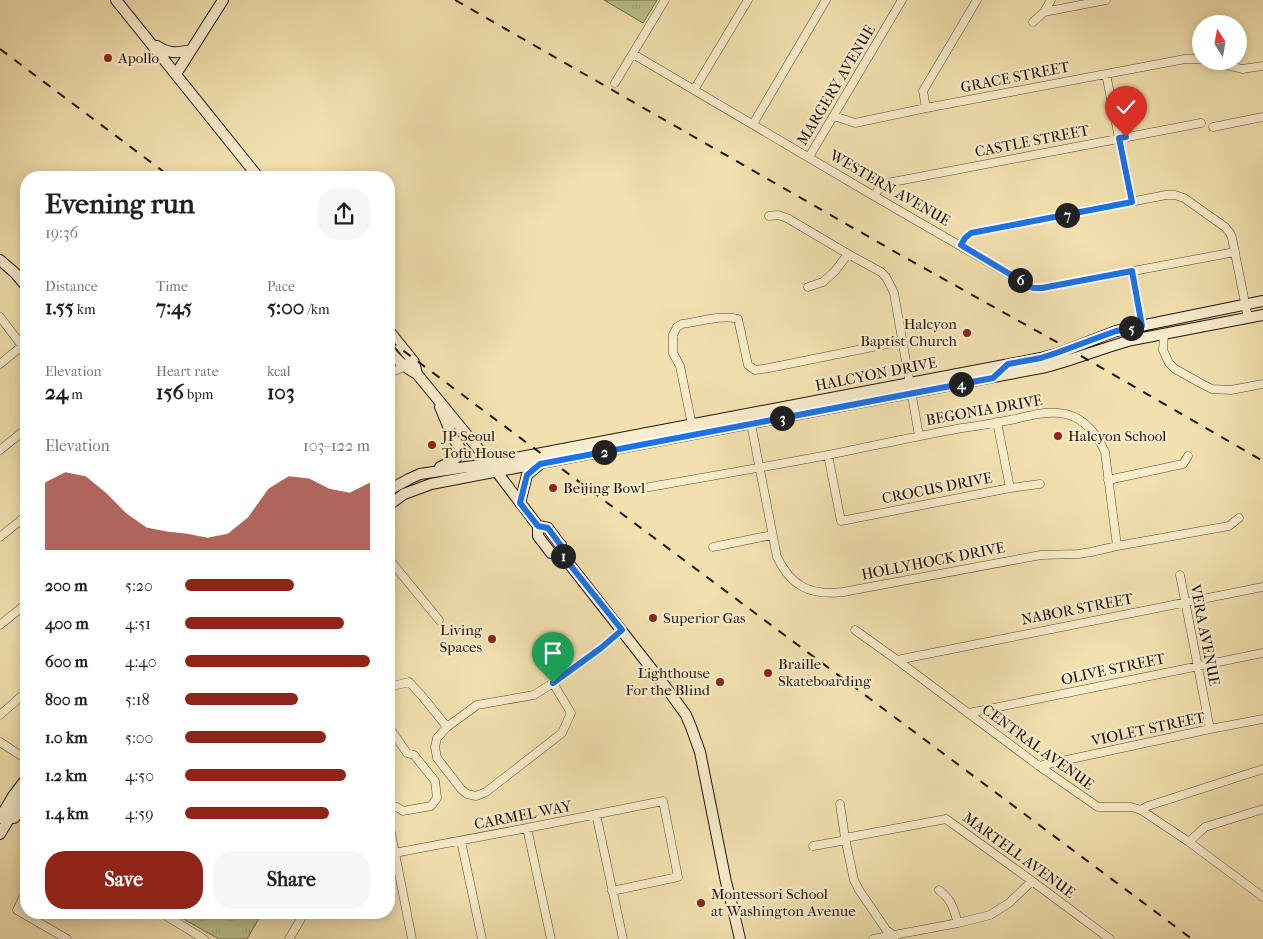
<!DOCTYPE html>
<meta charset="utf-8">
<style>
body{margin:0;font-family:"IM FELL French Canon",serif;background:#f6f6f6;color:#202124;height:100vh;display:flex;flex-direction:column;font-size:19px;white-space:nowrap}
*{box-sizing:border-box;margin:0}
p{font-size:16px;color:#757577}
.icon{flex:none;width:28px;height:28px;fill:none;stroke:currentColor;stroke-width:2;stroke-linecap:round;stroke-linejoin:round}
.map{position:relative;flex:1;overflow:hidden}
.sheet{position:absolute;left:20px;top:171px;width:375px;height:748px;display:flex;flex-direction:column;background:#fff;border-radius:20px;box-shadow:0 2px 12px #0003}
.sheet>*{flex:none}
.needle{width:32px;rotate:349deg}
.fabs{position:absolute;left:1192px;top:15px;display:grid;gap:10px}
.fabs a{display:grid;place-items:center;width:55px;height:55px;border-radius:50%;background:#fff;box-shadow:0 2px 12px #0003;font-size:25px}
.pin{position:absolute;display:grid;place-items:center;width:42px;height:42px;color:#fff;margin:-51px -21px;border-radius:50% 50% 50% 0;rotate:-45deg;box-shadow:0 0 5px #0007}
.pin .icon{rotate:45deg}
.km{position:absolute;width:25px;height:25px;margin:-12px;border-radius:50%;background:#222;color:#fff;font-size:14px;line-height:25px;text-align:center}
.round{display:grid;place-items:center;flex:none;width:52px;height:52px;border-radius:20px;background:#f6f6f6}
.head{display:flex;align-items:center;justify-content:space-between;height:85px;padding:0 25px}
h1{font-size:28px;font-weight:800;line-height:38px}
.figures{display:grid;grid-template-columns:repeat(3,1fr);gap:8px;height:85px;padding:5px 25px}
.figures div{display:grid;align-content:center}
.figures b{font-size:21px;font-weight:800}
.figures small{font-size:14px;font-weight:400}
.figures p{font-size:14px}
.chart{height:140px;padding:10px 25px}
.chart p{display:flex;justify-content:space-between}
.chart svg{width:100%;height:90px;margin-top:5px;fill:#8f2418;opacity:.7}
.action{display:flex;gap:10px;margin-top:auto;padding:10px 25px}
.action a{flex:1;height:58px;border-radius:20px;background:#8f2418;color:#fff;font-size:20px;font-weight:800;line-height:58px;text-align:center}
.action a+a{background:#f6f6f6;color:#202124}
ul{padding:0 25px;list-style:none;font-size:16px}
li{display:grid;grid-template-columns:80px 60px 1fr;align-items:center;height:38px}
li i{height:12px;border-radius:6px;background:#8f2418}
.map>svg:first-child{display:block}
.grass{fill:url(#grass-tufts);stroke:#706a4a}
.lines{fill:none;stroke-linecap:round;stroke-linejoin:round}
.street-casing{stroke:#584633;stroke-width:9}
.secondary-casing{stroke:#24120a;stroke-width:12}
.street{stroke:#f7eccb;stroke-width:8}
.secondary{stroke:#f7eccb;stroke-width:10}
.rail{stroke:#24120a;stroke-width:2;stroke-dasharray:9 9;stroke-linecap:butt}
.route-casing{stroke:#fff;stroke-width:10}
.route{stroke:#1a73e8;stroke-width:6}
.poi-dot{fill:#8f2418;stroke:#f7eccb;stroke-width:2}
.labels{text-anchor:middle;stroke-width:4.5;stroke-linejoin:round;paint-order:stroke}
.poi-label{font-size:15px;fill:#24120a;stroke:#f7eccb;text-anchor:start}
.street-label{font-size:15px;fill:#24120a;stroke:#f7eccb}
</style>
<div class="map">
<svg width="1263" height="939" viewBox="0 0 1263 939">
<defs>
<pattern id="grass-tufts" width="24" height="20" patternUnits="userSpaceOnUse" patternTransform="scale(1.25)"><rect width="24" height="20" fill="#bbc28a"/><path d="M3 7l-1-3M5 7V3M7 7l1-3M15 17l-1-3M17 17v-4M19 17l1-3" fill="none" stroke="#a1a676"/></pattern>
</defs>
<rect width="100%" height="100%" fill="#f2e1af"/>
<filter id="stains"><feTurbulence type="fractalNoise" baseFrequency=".004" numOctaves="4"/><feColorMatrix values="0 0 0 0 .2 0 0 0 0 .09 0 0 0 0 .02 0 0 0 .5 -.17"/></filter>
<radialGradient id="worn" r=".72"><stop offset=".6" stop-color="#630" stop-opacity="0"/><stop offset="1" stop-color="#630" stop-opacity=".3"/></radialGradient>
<path class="grass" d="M 604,0 L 657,0 L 643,23 Z
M 173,913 L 262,912 L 262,913 L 247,939 L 219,939 Z"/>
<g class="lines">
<defs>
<path id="street" d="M 1044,12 L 1106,0
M 1033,22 L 1044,12 L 1051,0
M 633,54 L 874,196 L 1033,288 L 1042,288 L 1235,252
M 1211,61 L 1242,69 L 1263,66
M 1106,74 L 1132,202
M 615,83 L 665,0
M 694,90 L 748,0
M 926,108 L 923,91 L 977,0
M 834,116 L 855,123 L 926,108 L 1185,59 L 1201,59
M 753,124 L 826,0
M 1213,127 L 1263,117
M 809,157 L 902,0
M 874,196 L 882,184 L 1201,123
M 769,216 L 778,215 L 787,218 L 848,254 L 881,272 L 886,277 L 894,293 L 919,436
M 961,245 L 965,238 L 971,233 L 1166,195 L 1175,195 L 1184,198 L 1225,227 L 1230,233 L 1232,238 L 1248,318
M 1132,271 L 1142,326
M 808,287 L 823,282 L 835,271 L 848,254
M 0,317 L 26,351
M 1164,334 L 1163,350 L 1169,363 L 1175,369 L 1202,384 L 1212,389 L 1231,390 L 1263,384
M 0,364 L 22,346
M 389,373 L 404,367 L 406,364
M 997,422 L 1010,488
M 751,424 L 777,557 C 791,586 810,596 843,592 L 1041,555 L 1078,554 L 1091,552 L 1117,546 L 1229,526 L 1239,518
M 692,425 L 680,366 L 673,353 L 673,335 L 677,327 L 682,324 C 698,322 724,314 738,319 L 748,365 L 755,370 L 769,368 L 902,341
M 0,450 L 26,429
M 828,455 L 841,521 L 1010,488 L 1040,484
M 1108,480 L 1183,464 L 1188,456
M 638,489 C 701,478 765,467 828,455 C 873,446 917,436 962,428 C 978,426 994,423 1010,420 C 1026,417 1042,411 1059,413 C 1082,415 1096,432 1105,452 L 1117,546
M 0,537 L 26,516
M 713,547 L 772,535
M 389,559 L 439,620
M 1180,575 L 1210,729
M 0,625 L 26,604
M 855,630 L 897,660 L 1039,766 L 1098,807 L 1131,807 L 1141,810 L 1189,842 L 1263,897
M 897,660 L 1263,587
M 553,683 L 571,713 L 562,733 L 486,792 L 476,796 L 467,794 L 461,789 L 437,758 L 435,747 L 437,738 L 447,727 L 477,705 L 534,695 L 553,683 L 601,648 L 622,630
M 389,687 L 409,682 L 422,696 L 447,727
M 969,713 L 1263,653
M 0,715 L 26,692
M 389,727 L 407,753 L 414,755 L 435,781 L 437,798 L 431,806 L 403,811 L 397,807 L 389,809
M 0,742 L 26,759
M 1039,766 L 1210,729 L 1263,719
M 840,804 L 845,838 L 854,880 L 859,890 L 885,928 L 886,930 L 895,936
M 1141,810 L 1148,806 L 1263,769
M 596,814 L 623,939
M 389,823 L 412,939
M 527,828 L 551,939
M 461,841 L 482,939
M 1189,842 L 1205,827 L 1263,809
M 813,846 L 841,841 L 845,838 L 946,819 L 1032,881 L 1110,939
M 389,854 L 527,828 L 663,801 L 678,877 L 612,891
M 939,890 C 952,900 953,908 958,923
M 26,892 L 17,910 L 67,939
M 160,912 L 204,939
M 289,939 L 305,912
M 873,939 L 958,923 L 990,915 L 1009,903 L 1032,881"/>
<path id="secondary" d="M 116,0 L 259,178
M 157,46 C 169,54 177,53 191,50
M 176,74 L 223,0
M 0,260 L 15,273 L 26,286
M 389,331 L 414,362 L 417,374
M 389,350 C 397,361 406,368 417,374 L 490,463 L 538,526 L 538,536 L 551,553 L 563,556
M 440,467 L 453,461 L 459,455 L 460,448 L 453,438 L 440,407
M 389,490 L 409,479 L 420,474 L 473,466 L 1041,358 L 1059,353 L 1116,331 L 1263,301
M 520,503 L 527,475 L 539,465
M 389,505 L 404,494 L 431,484 L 1046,367 C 1075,359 1103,348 1132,340 L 1263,315
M 538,526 L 548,528 L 559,543 L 561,545 L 563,556 L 665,686 L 686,715 L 691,727 L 700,752 L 726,882 L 733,909 L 740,939
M 0,818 L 13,796 L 26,779
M 14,818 L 26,806
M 0,834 L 15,809 L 26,793"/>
</defs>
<use href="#street" class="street-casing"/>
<use href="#secondary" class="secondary-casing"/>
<use href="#street" class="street"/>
<use href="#secondary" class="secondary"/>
<path class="rail" d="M 455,0 L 897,253 L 1062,345 L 1263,461
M 0,49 L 172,178
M 389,340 L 1192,939"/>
</g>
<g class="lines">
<defs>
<path id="route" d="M 553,683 L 601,648 L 622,630 L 563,556 L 561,545 L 559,543 L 548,528 L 538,526 L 520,503 L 527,475 L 540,464 L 993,378 L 1008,364 L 1041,358 L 1059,352 L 1116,331 L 1142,326 L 1132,271 L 1042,288 L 1033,288 L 961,245 L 965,238 L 971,233 L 1132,202 L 1119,138 L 1126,137"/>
</defs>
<use href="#route" class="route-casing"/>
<use href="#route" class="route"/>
</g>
<g class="poi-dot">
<circle cx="108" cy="58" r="5"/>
<circle cx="967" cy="333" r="5"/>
<circle cx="1058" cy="436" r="5"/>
<circle cx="432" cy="445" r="5"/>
<circle cx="553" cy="488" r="5"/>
<circle cx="653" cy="618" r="5"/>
<circle cx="492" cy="639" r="5"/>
<circle cx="768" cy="673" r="5"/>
<circle cx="720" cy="682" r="5"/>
<circle cx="701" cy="903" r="5"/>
</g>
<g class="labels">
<g class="poi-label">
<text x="118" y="63">Apollo</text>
<text x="957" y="329" text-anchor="end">Halcyon<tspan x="957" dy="17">Baptist Church</tspan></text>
<text x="442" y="441">JP Seoul<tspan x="442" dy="17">Tofu House</tspan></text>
<text x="1068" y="441">Halcyon School</text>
<text x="563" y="493">Beijing Bowl</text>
<text x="663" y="623">Superior Gas</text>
<text x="482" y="635" text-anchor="end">Living<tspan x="482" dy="17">Spaces</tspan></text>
<text x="778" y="669">Braille<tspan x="778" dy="17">Skateboarding</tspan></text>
<text x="710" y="678" text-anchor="end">Lighthouse<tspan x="710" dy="17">For the Blind</tspan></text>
<text x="711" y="899">Montessori School<tspan x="711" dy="17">at Washington Avenue</tspan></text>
</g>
<g class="street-label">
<text transform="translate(1015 77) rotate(-11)" y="5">GRACE STREET</text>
<text transform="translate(836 85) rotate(-59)" y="5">MARGERY AVENUE</text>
<text transform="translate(1032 141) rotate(-11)" y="5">CASTLE STREET</text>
<text transform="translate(890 188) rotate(30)" y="5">WESTERN AVENUE</text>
<text transform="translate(876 374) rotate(-11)" y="5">HALCYON DRIVE</text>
<text transform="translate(984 410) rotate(-10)" y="5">BEGONIA DRIVE</text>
<text transform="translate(937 488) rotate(-11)" y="5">CROCUS DRIVE</text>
<text transform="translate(933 561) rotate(-11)" y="5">HOLLYHOCK DRIVE</text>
<text transform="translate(1077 609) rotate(-11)" y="5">NABOR STREET</text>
<text transform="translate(1205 635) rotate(79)" y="5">VERA AVENUE</text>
<text transform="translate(1113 669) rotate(-12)" y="5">OLIVE STREET</text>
<text transform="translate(1148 729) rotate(-12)" y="5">VIOLET STREET</text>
<text transform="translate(1038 747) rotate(36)" y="5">CENTRAL AVENUE</text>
<text transform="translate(523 815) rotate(-11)" y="5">CARMEL WAY</text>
<text transform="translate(1019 855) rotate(36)" y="5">MARTELL AVENUE</text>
</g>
</g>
<rect width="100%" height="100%" filter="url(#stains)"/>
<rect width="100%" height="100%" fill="url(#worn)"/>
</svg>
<div class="fabs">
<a><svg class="needle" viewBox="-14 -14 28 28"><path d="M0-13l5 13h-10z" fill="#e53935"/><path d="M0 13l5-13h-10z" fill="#757577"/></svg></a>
</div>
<div class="pin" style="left:553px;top:683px;background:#1e9e55"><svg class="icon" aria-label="arrive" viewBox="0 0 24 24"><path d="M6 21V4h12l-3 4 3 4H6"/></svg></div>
<div class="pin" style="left:1126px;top:137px;background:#d93025"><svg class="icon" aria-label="check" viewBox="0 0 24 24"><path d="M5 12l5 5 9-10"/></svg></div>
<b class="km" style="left:563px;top:556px">1</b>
<b class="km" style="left:604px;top:452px">2</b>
<b class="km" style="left:782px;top:418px">3</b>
<b class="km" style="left:961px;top:384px">4</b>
<b class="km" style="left:1131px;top:328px">5</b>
<b class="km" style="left:1020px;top:280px">6</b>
<b class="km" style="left:1067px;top:215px">7</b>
<section class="sheet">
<div class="head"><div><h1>Evening run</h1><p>19:36</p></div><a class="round"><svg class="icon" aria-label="share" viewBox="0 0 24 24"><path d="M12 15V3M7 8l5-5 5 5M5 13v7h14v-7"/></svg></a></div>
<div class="figures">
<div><p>Distance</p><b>1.55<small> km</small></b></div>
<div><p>Time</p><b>7:45</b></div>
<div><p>Pace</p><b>5:00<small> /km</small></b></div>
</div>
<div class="figures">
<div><p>Elevation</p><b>24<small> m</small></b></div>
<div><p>Heart rate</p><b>156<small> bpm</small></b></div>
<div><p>kcal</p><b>103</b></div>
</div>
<div class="chart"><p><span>Elevation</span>103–122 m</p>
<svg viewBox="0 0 160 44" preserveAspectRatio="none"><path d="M0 44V11L10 6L20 8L30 16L40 26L50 33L60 35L70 36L80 38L90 36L100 28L110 14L120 8L130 9L140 14L150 16L160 11V44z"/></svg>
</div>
<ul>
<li><b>200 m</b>5:20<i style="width:59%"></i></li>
<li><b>400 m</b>4:51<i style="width:86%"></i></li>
<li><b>600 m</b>4:40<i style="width:100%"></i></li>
<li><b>800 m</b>5:18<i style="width:61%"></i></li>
<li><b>1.0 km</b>5:00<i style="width:76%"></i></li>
<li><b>1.2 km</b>4:50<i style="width:87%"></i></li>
<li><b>1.4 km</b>4:59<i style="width:78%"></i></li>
</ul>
<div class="action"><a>Save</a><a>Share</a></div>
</section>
</div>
